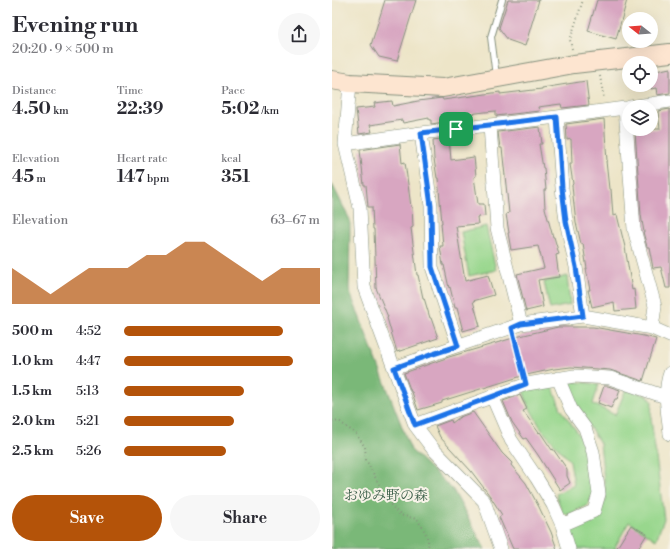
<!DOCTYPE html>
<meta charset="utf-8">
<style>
body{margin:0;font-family:"Libre Bodoni","Noto Serif JP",serif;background:#f7f7f7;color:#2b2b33;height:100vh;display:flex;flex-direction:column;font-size:15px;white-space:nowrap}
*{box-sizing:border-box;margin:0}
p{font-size:13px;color:#7c7c81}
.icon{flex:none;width:22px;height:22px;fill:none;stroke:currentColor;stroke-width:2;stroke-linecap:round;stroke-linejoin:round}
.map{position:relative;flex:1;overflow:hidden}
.drawer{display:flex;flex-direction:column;background:#fff;width:332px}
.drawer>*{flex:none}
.needle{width:26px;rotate:287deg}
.tools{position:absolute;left:290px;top:12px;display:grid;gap:8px}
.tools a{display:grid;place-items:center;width:36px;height:36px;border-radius:50%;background:#fff;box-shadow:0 4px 16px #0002;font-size:20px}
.pin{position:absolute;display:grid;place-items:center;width:34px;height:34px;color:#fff;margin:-17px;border-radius:8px;box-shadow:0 2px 6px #0006}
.round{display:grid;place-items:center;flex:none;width:42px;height:42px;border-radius:21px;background:#f7f7f7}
.overview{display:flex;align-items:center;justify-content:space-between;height:68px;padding:0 12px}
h1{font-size:22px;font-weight:700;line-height:30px}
.figures{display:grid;grid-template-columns:repeat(3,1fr);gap:6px;height:68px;padding:4px 12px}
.figures div{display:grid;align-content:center}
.figures b{font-size:17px;font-weight:700}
.figures small{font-size:11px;font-weight:400}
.figures p{font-size:11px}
.chart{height:112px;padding:8px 12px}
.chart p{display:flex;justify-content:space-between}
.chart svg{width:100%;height:72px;margin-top:4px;fill:#b45309;opacity:.7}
.button{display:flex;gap:8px;margin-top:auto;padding:8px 12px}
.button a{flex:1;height:46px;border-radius:24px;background:#b45309;color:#fff;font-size:16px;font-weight:700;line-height:46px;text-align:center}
.button a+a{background:#f7f7f7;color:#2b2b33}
ul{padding:0 12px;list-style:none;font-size:13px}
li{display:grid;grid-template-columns:64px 48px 1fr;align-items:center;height:30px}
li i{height:10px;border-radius:5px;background:#b45309}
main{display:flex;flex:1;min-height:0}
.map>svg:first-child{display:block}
.green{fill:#98d78d;stroke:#5c8a60}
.forest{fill:#7ab878;stroke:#4c7a56}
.building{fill:#d8a6c1}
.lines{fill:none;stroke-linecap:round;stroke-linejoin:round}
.lane-casing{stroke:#86917e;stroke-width:8}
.street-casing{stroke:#86917e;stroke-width:14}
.secondary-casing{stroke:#86917e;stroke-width:20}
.path{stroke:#86917e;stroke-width:2;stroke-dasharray:1 3;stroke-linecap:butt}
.lane{stroke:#fff;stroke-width:6}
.street{stroke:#fff;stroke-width:13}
.secondary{stroke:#fde5d0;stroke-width:18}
.route-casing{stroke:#fff;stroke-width:8}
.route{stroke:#1a73e8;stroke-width:5}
.labels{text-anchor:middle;stroke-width:4;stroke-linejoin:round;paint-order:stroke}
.park-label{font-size:14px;fill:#375c46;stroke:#f7f3e8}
</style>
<main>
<section class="drawer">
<div class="overview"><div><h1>Evening run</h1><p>20:20 · 9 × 500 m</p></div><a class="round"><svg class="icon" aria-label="share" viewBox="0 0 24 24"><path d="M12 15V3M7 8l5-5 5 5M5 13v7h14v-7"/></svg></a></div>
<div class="figures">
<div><p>Distance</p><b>4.50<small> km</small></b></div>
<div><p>Time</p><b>22:39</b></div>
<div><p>Pace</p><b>5:02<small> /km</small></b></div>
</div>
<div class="figures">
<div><p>Elevation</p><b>45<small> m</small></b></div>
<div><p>Heart rate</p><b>147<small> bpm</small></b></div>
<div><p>kcal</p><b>351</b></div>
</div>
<div class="chart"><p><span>Elevation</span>63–67 m</p>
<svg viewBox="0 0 160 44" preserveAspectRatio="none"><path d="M0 44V22L10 30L20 38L30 30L40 22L50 22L60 22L70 14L80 14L90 6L100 6L110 14L120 22L130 30L140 22L150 22L160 22V44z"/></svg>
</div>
<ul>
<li><b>500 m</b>4:52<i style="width:81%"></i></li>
<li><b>1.0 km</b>4:47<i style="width:86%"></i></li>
<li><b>1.5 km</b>5:13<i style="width:61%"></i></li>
<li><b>2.0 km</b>5:21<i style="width:56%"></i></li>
<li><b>2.5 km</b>5:26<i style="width:52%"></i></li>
</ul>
<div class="button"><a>Save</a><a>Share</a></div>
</section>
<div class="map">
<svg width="338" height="549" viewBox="0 0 338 549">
<rect width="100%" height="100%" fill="#f7f3e8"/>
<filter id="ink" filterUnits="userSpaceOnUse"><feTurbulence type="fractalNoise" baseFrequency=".025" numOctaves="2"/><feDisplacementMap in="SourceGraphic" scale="8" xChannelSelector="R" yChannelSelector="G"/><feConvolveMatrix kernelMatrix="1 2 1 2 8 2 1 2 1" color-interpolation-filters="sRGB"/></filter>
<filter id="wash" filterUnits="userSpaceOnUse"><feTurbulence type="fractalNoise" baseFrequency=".012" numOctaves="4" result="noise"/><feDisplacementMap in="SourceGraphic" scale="16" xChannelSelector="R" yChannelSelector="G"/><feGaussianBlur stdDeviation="0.9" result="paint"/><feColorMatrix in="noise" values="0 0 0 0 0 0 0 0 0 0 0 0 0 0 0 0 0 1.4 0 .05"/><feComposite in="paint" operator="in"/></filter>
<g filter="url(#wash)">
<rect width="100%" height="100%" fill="#ede5c8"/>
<path class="green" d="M 154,226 L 164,270 L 137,276 L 129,232 Z
M 235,276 L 238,305 L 218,309 L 212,282 Z
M 235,381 L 267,384 L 261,404 L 283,415 L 294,389 L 316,396 L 320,401 L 319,418 L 332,519 L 324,540 L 297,522 L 283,547 L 285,549 L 240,549 L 237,530 C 243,523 253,523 260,518 C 266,514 271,506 274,499 L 268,443 L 242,403 Z
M 219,383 L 229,409 L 251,440 L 257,457 L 262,492 L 256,505 L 236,515 L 230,513 L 224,494 L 242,484 L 238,461 L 210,430 L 196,405 L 191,390 Z"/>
<path class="forest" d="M 0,184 L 18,220 L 17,290 L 79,450 L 121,490 L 153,549 L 0,549 Z"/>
<g id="blocks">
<path class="building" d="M 53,0 L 84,0 L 65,61 L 47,57 L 39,45 Z
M 176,0 L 207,0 L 193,46 L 176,40 L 167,28 Z
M 265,0 L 295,0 L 284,39 L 256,31 Z
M 338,68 L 338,93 L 325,95 L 324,88 L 319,89 L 319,72 Z
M 254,81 L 257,105 L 230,108 L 229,104 L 206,107 L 207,111 L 164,116 L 164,111 L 153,112 L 113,117 L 113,122 L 99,124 L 99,120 L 97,120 L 97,118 L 71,123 L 70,120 L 38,125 L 40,132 L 27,134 L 24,109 L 43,107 L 42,103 L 60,101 L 61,106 L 86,101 L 110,98 L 111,100 L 168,92 L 168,94 L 210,89 L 210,88 Z
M 338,109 L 338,288 L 334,288 L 329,267 L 321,268 L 317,247 L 315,247 L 311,232 L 312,232 L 309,215 L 303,131 L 317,129 L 328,129 L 326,111 Z
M 272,119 L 275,161 L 274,161 L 277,189 L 279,189 L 281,216 L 285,215 L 293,247 L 300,290 L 302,289 L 304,309 L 283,311 L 282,302 L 260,307 L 256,290 L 258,290 L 254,269 L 255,269 L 251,244 L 249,244 L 244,222 L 241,196 L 240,185 L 241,184 L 238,164 L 240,164 L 239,139 L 235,140 L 234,124 Z
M 208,127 L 210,144 L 207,144 L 211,168 L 212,168 L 214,190 L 212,190 L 213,208 L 221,237 L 222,237 L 227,254 L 224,255 L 227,277 L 206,280 L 211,307 L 194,311 L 185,274 L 212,268 L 206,246 L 179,250 L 176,233 L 177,233 L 174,214 L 177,213 L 170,148 L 168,148 L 166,132 Z
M 117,138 L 119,160 L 142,157 L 144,176 L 142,177 L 146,204 L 152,204 L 153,216 L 145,217 L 146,224 L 124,226 L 133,281 L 156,275 L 162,295 L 141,301 L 148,326 L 131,331 L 125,308 L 123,308 L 118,287 L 117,288 L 112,265 L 111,265 L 108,246 L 111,246 L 109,223 L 110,223 L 106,178 L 105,178 L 102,159 L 101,140 Z
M 68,144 L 70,163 L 73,162 L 79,207 L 80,207 L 81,227 L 79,228 L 85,275 L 86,275 L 91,298 L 92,298 L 98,318 L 99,318 L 106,338 L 65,352 L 55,318 L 56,317 L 44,288 L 42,229 L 41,229 L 40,207 L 36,207 L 34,185 L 32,185 L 28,150 Z
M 226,327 L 261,327 L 312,336 L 324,339 L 311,381 L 278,370 L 239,367 L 222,369 L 190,376 L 110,401 L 110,403 L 86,410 L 80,392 L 79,392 L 72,373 L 117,357 L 188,336 Z
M 272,386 L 276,386 L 288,390 L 285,399 L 283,399 L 279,408 L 266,403 Z
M 188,395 L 195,409 L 191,411 L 207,433 L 208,432 L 220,450 L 221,449 L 235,469 L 235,476 L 238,483 L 228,490 L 206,455 L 194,438 L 192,439 L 180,422 L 171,401 Z
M 141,412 L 170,453 L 180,463 L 179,465 L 194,483 L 207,507 L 219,532 L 225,549 L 181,549 L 167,517 L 170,515 L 158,496 L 139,471 L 108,437 L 103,426 L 119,420 L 120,423 L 128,417 Z
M 299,525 L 315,534 L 306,549 L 284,549 Z"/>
</g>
</g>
<g filter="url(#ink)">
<use href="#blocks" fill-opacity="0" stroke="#86917e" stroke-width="1"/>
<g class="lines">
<defs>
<path id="lane" d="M 164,76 L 159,37 L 170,0"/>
<path id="street" d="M 18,83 L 13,144 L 28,208 L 32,287 L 83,425 L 101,449 L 152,501 L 169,549
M 298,107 L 338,101
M 225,117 L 293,108 L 302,229 L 323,306 L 320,328
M 158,125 L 165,228 L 189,324
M 89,133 L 99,206 L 100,267 L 126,345
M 13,144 L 89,133 L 225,117 L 230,188 L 234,221 L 244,267 L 251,316
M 62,368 L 98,355 L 189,324 L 251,316 L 320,328 L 338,336
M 338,373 C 331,392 336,414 338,434
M 226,378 L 239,409 L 253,428 L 261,452 L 267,494 L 262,511 L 230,525
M 160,396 L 179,440 L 204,477 L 221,505 L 230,525 L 237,549
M 83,425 L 195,384 L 242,376 L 278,378 L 334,397"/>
<path id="secondary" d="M 0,80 L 18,83 L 111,88 L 242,64 L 338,53"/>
</defs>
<use href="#lane" class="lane-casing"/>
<use href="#street" class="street-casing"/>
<use href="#secondary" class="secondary-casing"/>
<path class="path" d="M 240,49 L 238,40 L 251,0
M 268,76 L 272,99
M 183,339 L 192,373
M 0,421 L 8,422 L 24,434 L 33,447 L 34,460 L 57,503 L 68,515 L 85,519 C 91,528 98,538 96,549
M 0,548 L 0,549"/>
<use href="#lane" class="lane"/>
<use href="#street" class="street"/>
<use href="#secondary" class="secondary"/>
</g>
</g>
<g class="lines" filter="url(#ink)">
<defs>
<path id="route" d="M 225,117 L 230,188 L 234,221 L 244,267 L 251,316 L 189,324 L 180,328 L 194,384 L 83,425 L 62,368 L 98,355 L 126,346 L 100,267 L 99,206 L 89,133 Z"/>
</defs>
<use href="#route" class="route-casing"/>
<use href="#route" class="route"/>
</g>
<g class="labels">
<g class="park-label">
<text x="54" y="500">おゆみ野の森</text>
</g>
</g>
</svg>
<div class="tools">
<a><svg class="needle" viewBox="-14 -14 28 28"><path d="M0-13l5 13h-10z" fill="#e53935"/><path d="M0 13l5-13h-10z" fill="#7c7c81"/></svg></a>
<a><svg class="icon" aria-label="locate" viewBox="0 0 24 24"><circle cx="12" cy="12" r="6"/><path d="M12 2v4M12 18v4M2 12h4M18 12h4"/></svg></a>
<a><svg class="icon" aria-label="layers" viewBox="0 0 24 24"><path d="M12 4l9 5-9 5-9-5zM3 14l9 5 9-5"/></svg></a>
</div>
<div class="pin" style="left:124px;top:129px;background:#1e9e55"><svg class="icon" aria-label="arrive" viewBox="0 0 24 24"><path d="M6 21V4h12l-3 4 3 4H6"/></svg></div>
</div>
</main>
